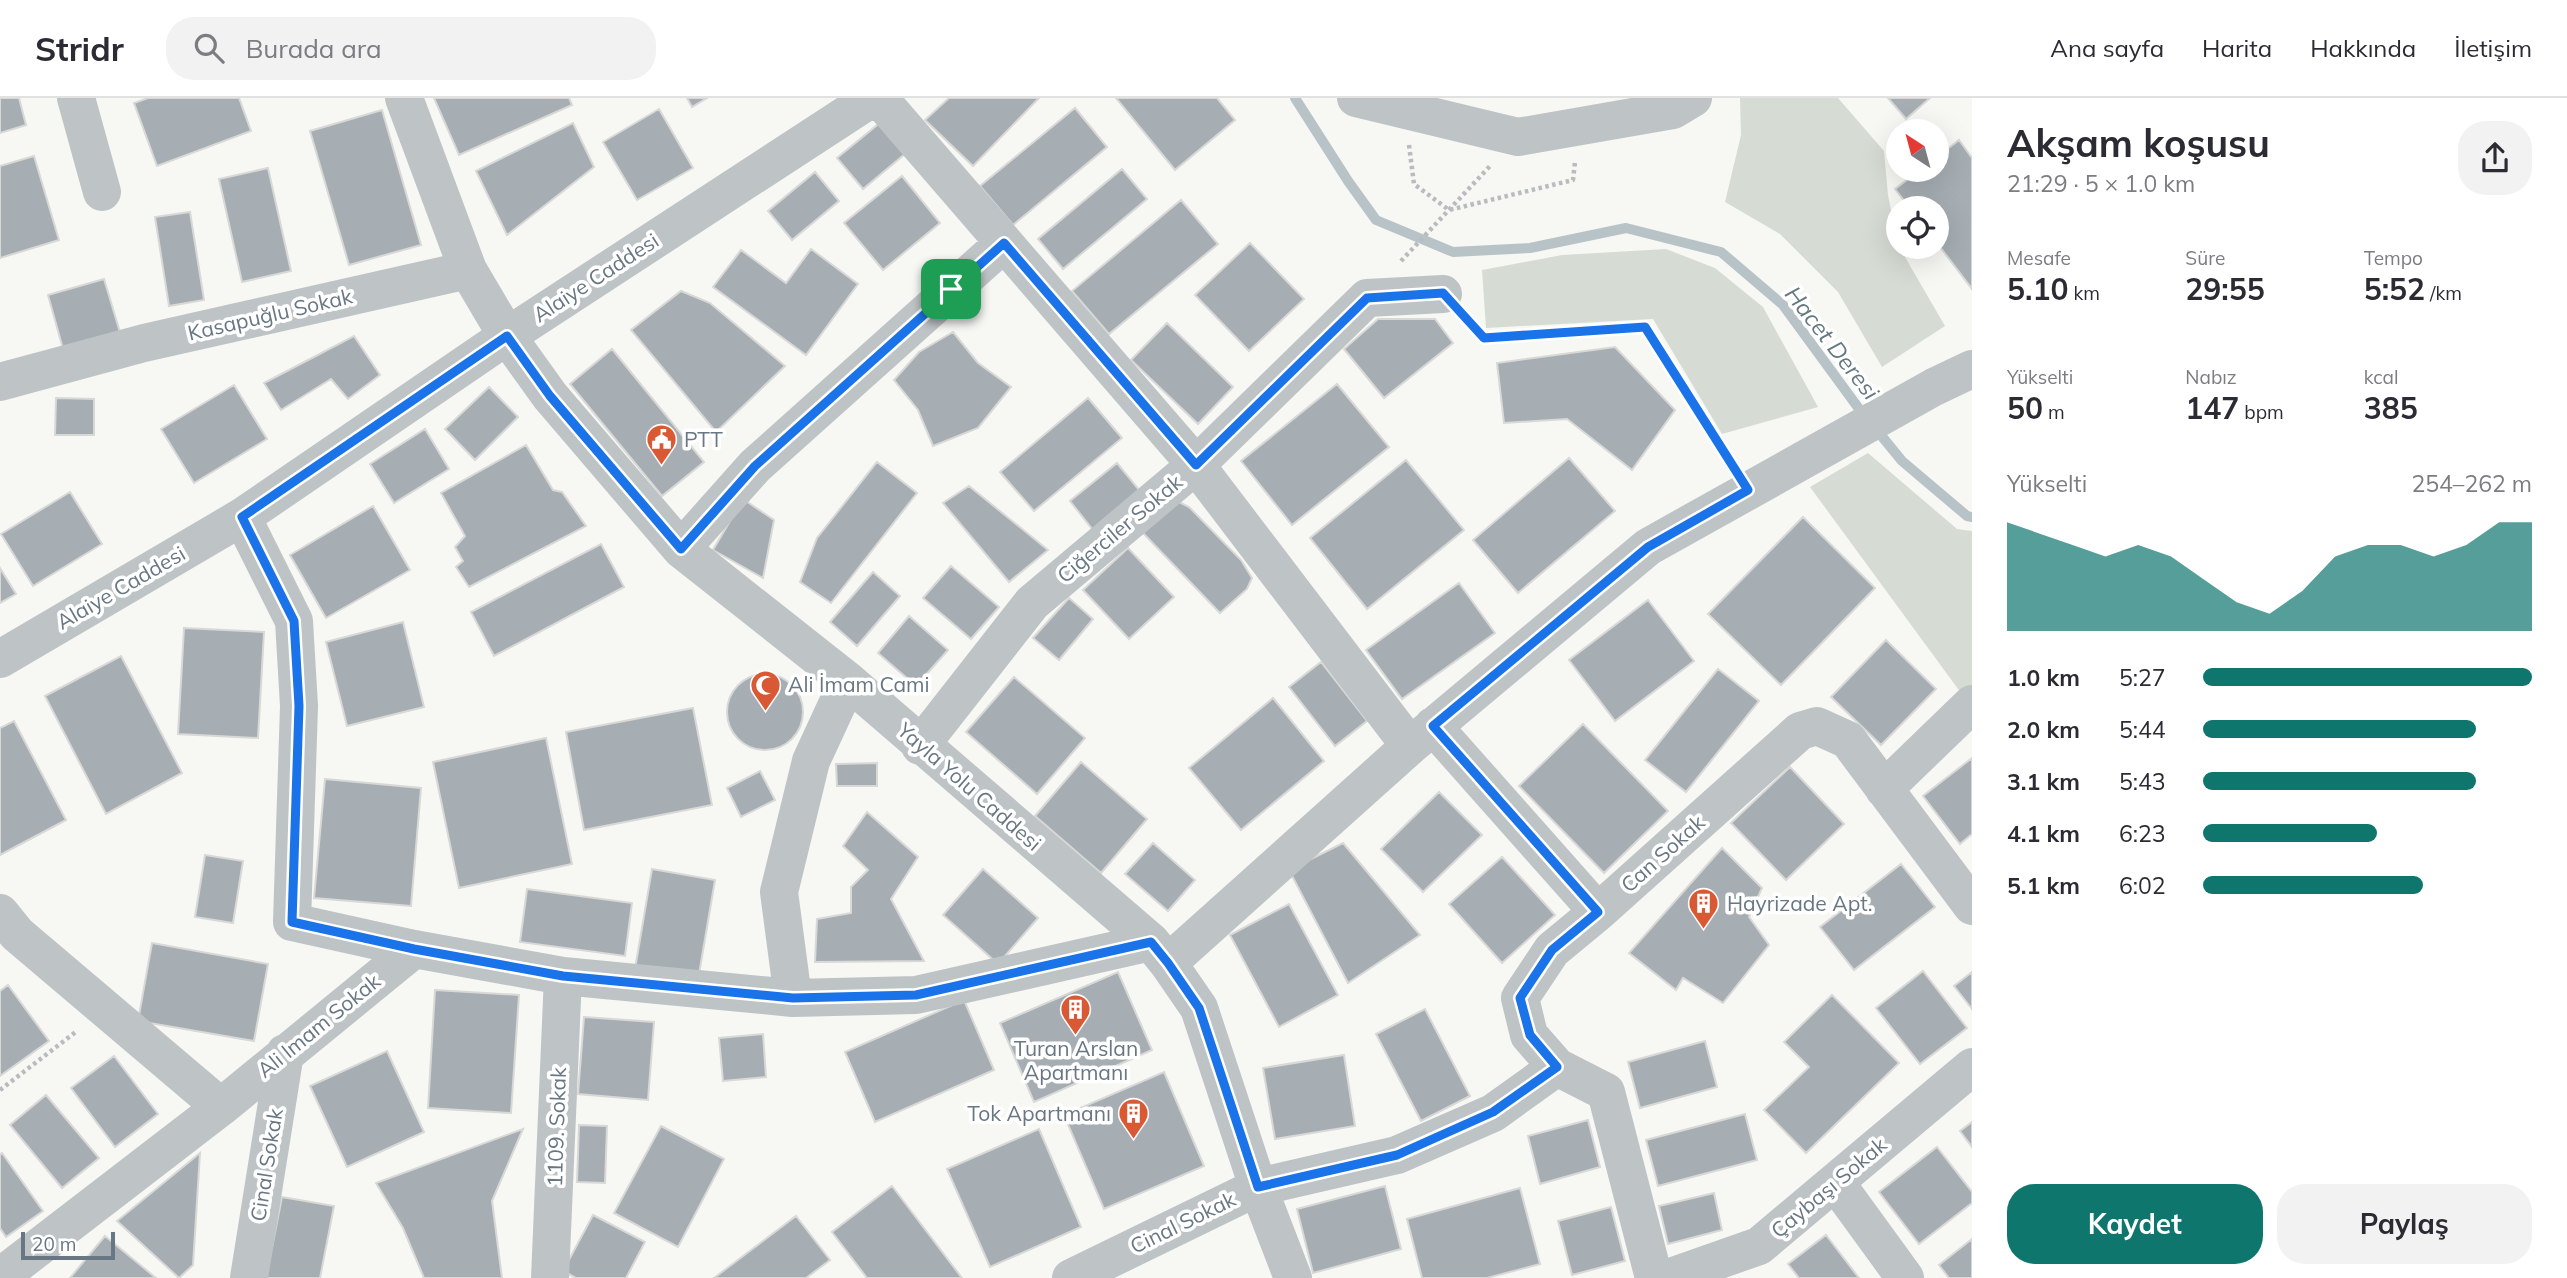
<!DOCTYPE html>
<html lang="tr">
<meta charset="utf-8">
<style>
body{margin:0;font-family:Mulish,sans-serif;background:#f2f2f3;color:#2b2b33;height:100vh;display:flex;flex-direction:column;font-size:26px;white-space:nowrap}
*{box-sizing:border-box;margin:0}
p{font-size:23px;color:#7c7c81}
.icon{flex:none;width:38px;height:38px;fill:none;stroke:currentColor;stroke-width:2;stroke-linecap:round;stroke-linejoin:round}
.map{position:relative;flex:1;overflow:hidden}
.side{display:flex;flex-direction:column;background:#fff;width:595px}
.side>*{flex:none}
.needle{width:46px;rotate:324deg}
.controls{position:absolute;left:1886px;top:21px;display:grid;gap:14px}
.controls a{display:grid;place-items:center;width:63px;height:63px;border-radius:50%;background:#fff;box-shadow:0 7px 28px #0002;font-size:35px}
.scale{position:absolute;left:21px;bottom:18px;width:94px;box-sizing:border-box;padding-left:7px;border:4px solid #687783;border-top:0;font-size:19px;line-height:24px;white-space:nowrap;color:#687783;-webkit-text-stroke:5px #fff;paint-order:stroke}
.pin{position:absolute;display:grid;place-items:center;width:60px;height:60px;color:#fff;margin:-30px;border-radius:14px;box-shadow:0 4px 10px #0006}
.round{display:grid;place-items:center;flex:none;width:74px;height:74px;border-radius:28px;background:#f2f2f3}
.headline{display:flex;align-items:center;justify-content:space-between;height:119px;padding:0 35px}
h1{font-size:38px;font-weight:700;line-height:52px}
.figures{display:grid;grid-template-columns:repeat(3,1fr);gap:10px;height:119px;padding:7px 35px}
.figures div{display:grid;align-content:center}
.figures b{font-size:30px;font-weight:700}
.figures small{font-size:19px;font-weight:400}
.figures p{font-size:19px}
.chart{height:196px;padding:14px 35px}
.chart p{display:flex;justify-content:space-between}
.chart svg{width:100%;height:126px;margin-top:7px;fill:#0f766e;opacity:.7}
.button{display:flex;gap:14px;margin-top:auto;padding:14px 35px}
.button a{flex:1;height:80px;border-radius:28px;background:#0f766e;color:#fff;font-size:28px;font-weight:700;line-height:80px;text-align:center}
.button a+a{background:#f2f2f3;color:#2b2b33}
ul{padding:0 35px;list-style:none;font-size:23px}
li{display:grid;grid-template-columns:112px 84px 1fr;align-items:center;height:52px}
li i{height:18px;border-radius:9px;background:#0f766e}
header{display:flex;align-items:center;gap:42px;box-sizing:border-box;height:98px;padding:0 35px;background:#fff;border-bottom:2px solid #e1e1e2}
header strong{font-size:33px}
nav{display:flex;gap:38px;margin-inline-start:auto;font-size:24px}
.search{width:490px;height:63px;background:#f2f2f3;display:flex;align-items:center;gap:18px;box-sizing:border-box;padding:0 24px;border-radius:28px;color:#7c7c81;font-size:26px}
main{display:flex;flex:1;min-height:0}
.map>svg:first-child{display:block}
.green{fill:#d6dcd4}
.lines{fill:none;stroke-linecap:round;stroke-linejoin:round}
.stream{stroke:#b8c3c7;stroke-width:10}
.building{fill:#a6aeb3;stroke:#d8d8d7;stroke-width:2}
.path{stroke:#b9bcbe;stroke-width:4.5;stroke-dasharray:3.5 3.5;stroke-linecap:butt}
.minor{stroke:#bec3c6;stroke-width:38}
.route-casing{stroke:#fff;stroke-width:14}
.route{stroke:#1a73e8;stroke-width:9}
.labels{text-anchor:middle;stroke-width:7;stroke-linejoin:round;paint-order:stroke}
.street-label{font-size:21px;fill:#687783;stroke:#fff}
.poi-label{font-size:21px;fill:#687783;stroke:#fff;text-anchor:start}
.water-label{font-size:23px;font-style:italic;fill:#63787f;stroke:#fff}
</style>
<header>
<strong>Stridr</strong>
<div class="search"><svg class="icon" aria-label="search" viewBox="0 0 24 24"><circle cx="10" cy="10" r="6"/><path d="M15 15l6 6"/></svg>Burada ara</div>
<nav><a>Ana sayfa</a><a>Harita</a><a>Hakkında</a><a>İletişim</a></nav>
</header>
<main>
<div class="map">
<svg width="1972" height="1180" viewBox="0 0 1972 1180">
<rect width="100%" height="100%" fill="#f7f7f4"/>
<path class="green" d="M 1740,0 L 1838,0 L 1884,53 L 1888,97 L 1898,147 L 1945,228 L 1882,269 L 1838,194 L 1780,136 L 1725,104 L 1741,37 Z
M 1666,151 L 1715,170 L 1763,209 L 1818,309 L 1722,336 L 1653,221 L 1486,230 L 1482,172 L 1562,157 Z
M 1868,355 L 1957,431 L 1972,433 L 1972,610 L 1810,389 Z"/>
<g class="lines">
<path class="stream" d="M 1295,0 L 1348,83 L 1376,122 L 1453,154 L 1530,150 L 1626,130 L 1721,154 L 1783,207 L 1865,319
M 1875,330 L 1902,363 L 1967,418 L 1972,419"/>
</g>
<path class="building" d="M 0,0 L 19,0 L 26,27 L 0,35 Z
M 148,0 L 239,0 L 251,33 L 157,68 L 134,5 Z
M 434,0 L 569,0 L 572,7 L 459,57 Z
M 687,0 L 707,0 L 692,9 Z
M 949,0 L 1039,0 L 973,68 L 925,22 Z
M 1116,0 L 1217,0 L 1235,22 L 1175,72 Z
M 1888,0 L 1930,0 L 1906,21 Z
M 1075,10 L 1107,49 L 1013,127 L 980,88 Z
M 659,11 L 693,70 L 637,102 L 603,44 Z
M 382,12 L 421,147 L 349,167 L 310,33 Z
M 887,19 L 912,50 L 863,91 L 837,60 Z
M 573,25 L 594,69 L 507,137 L 476,73 Z
M 1959,42 L 1972,60 L 1972,191 L 1937,145 L 1937,110 L 1910,110 L 1895,91 L 1920,72 L 1937,72 L 1937,59 Z
M 34,58 L 59,142 L 0,160 L 0,68 Z
M 268,70 L 291,173 L 242,184 L 219,81 Z
M 1122,71 L 1147,101 L 1063,171 L 1038,141 Z
M 815,74 L 839,103 L 792,142 L 768,113 Z
M 902,78 L 940,125 L 883,172 L 844,125 Z
M 1181,102 L 1218,146 L 1109,236 L 1072,193 Z
M 190,114 L 204,202 L 169,208 L 155,119 Z
M 1250,145 L 1304,201 L 1249,253 L 1195,197 Z
M 811,151 L 858,186 L 806,257 L 713,189 L 741,152 L 786,185 Z
M 104,181 L 122,241 L 65,258 L 48,197 Z
M 681,193 L 710,205 L 785,268 L 716,334 L 631,232 Z
M 1378,221 L 1435,221 L 1453,245 L 1384,300 L 1344,251 Z
M 1167,225 L 1233,289 L 1198,326 L 1131,262 Z
M 953,234 L 978,265 L 1011,289 L 978,330 L 933,348 L 918,312 L 894,282 L 919,254 Z
M 354,238 L 380,277 L 348,301 L 331,281 L 281,312 L 264,285 Z
M 1615,249 L 1675,312 L 1632,372 L 1567,321 L 1504,325 L 1497,265 Z
M 612,251 L 704,364 L 662,398 L 570,286 Z
M 1337,286 L 1389,349 L 1292,427 L 1241,363 Z
M 234,287 L 267,341 L 194,385 L 161,331 Z
M 489,289 L 518,319 L 475,362 L 445,331 Z
M 56,300 L 94,301 L 94,337 L 55,337 Z
M 1088,300 L 1122,340 L 1034,413 L 1000,374 Z
M 425,331 L 449,371 L 394,405 L 370,366 Z
M 526,347 L 553,392 L 562,394 L 586,428 L 469,489 L 456,469 L 463,463 L 455,449 L 465,438 L 441,395 Z
M 1569,360 L 1615,413 L 1518,495 L 1473,442 Z
M 1406,362 L 1464,432 L 1367,511 L 1310,440 Z
M 877,364 L 917,395 L 831,505 L 800,484 L 817,440 Z
M 1117,365 L 1140,393 L 1093,432 L 1070,403 Z
M 969,388 L 1048,452 L 1009,484 L 943,405 Z
M 70,394 L 102,446 L 33,488 L 1,436 Z
M 743,401 L 774,422 L 763,480 L 713,452 Z
M 1177,403 L 1189,409 L 1241,462 L 1252,480 L 1247,491 L 1220,515 L 1143,435 Z
M 373,408 L 410,472 L 326,520 L 290,457 Z
M 1803,419 L 1875,490 L 1781,587 L 1708,516 Z
M 601,446 L 624,489 L 494,558 L 471,514 Z
M 1128,450 L 1174,499 L 1129,541 L 1083,492 Z
M 951,468 L 999,509 L 971,541 L 923,500 Z
M 0,470 L 16,496 L 0,505 Z
M 873,474 L 900,498 L 857,548 L 830,524 Z
M 1459,485 L 1495,535 L 1402,601 L 1366,552 Z
M 1069,500 L 1093,521 L 1059,562 L 1033,540 Z
M 1648,502 L 1694,563 L 1615,623 L 1569,562 Z
M 909,518 L 948,552 L 916,588 L 878,555 Z
M 403,524 L 424,609 L 347,628 L 326,544 Z
M 184,530 L 264,534 L 258,640 L 178,636 Z
M 1886,542 L 1936,591 L 1881,647 L 1831,599 Z
M 121,558 L 182,675 L 106,716 L 45,598 Z
M 1321,564 L 1367,623 L 1335,648 L 1289,589 Z
M 1718,571 L 1759,603 L 1686,694 L 1645,662 Z
M727 614a38 38 0 1 1 76 0a38 38 0 1 1-76 0Z
M 1014,579 L 1085,640 L 1037,696 L 966,634 Z
M 1273,600 L 1324,663 L 1241,732 L 1189,670 Z
M 693,610 L 712,707 L 584,732 L 566,634 Z
M 14,623 L 66,722 L 0,757 L 0,630 Z
M 1583,626 L 1668,713 L 1604,775 L 1519,688 Z
M 546,640 L 572,766 L 459,790 L 433,664 Z
M 1972,660 L 1972,736 L 1960,746 L 1923,698 Z
M 1081,664 L 1147,721 L 1101,775 L 1035,718 Z
M 877,665 L 877,688 L 837,688 L 836,666 Z
M 1790,669 L 1844,726 L 1786,782 L 1731,725 Z
M 760,673 L 775,702 L 741,719 L 727,690 Z
M 325,681 L 421,690 L 411,808 L 314,800 Z
M 1439,694 L 1482,737 L 1423,794 L 1381,751 Z
M 867,714 L 918,759 L 891,801 L 924,863 L 815,864 L 817,821 L 851,815 L 851,789 L 868,772 L 843,748 Z
M 1153,745 L 1195,782 L 1168,813 L 1125,776 Z
M 1343,745 L 1420,837 L 1348,885 L 1289,772 Z
M 1722,750 L 1762,790 L 1749,819 L 1769,847 L 1723,905 L 1683,880 L 1676,892 L 1629,855 Z
M 205,757 L 243,763 L 233,825 L 195,819 Z
M 1502,759 L 1555,817 L 1502,865 L 1449,806 Z
M 1901,766 L 1935,809 L 1854,872 L 1820,829 Z
M 652,771 L 715,782 L 698,882 L 635,871 Z
M 983,771 L 1038,820 L 998,866 L 943,817 Z
M 527,791 L 632,805 L 625,858 L 520,844 Z
M 1289,806 L 1338,897 L 1279,929 L 1230,837 Z
M 152,845 L 268,866 L 254,943 L 138,923 Z
M 1923,873 L 1967,930 L 1920,966 L 1876,910 Z
M 1118,874 L 1152,952 L 1034,1004 L 1000,925 Z
M 1972,874 L 1972,911 L 1954,888 Z
M 8,887 L 49,943 L 0,978 L 0,893 Z
M 435,892 L 519,897 L 511,1015 L 428,1010 Z
M 1832,897 L 1899,965 L 1806,1055 L 1764,1012 L 1809,969 L 1784,944 Z
M 964,902 L 994,972 L 875,1024 L 845,954 Z
M 1425,911 L 1470,998 L 1421,1023 L 1376,936 Z
M 584,919 L 654,924 L 648,1002 L 578,996 Z
M 763,936 L 766,979 L 723,983 L 719,940 Z
M 1705,943 L 1717,989 L 1640,1010 L 1628,964 Z
M 387,953 L 424,1034 L 347,1069 L 310,988 Z
M 1344,957 L 1355,1028 L 1275,1041 L 1263,970 Z
M 114,958 L 158,1016 L 115,1049 L 71,990 Z
M 1164,974 L 1204,1068 L 1104,1111 L 1064,1017 Z
M 46,997 L 99,1060 L 62,1090 L 10,1027 Z
M 1745,1016 L 1757,1062 L 1658,1088 L 1646,1042 Z
M 1588,1022 L 1600,1069 L 1540,1086 L 1528,1038 Z
M 1972,1024 L 1972,1049 L 1960,1033 Z
M 579,1027 L 607,1028 L 605,1085 L 577,1084 Z
M 661,1028 L 724,1061 L 678,1149 L 614,1115 Z
M 523,1031 L 492,1103 L 502,1180 L 424,1180 L 403,1130 L 376,1085 Z
M 1039,1031 L 1081,1129 L 990,1169 L 947,1071 Z
M 1937,1049 L 1972,1094 L 1972,1105 L 1919,1146 L 1879,1094 Z
M 2,1055 L 43,1113 L 6,1139 L 0,1130 L 0,1057 Z
M 200,1055 L 193,1167 L 179,1180 L 117,1123 Z
M 892,1088 L 962,1180 L 867,1180 L 832,1134 Z
M 1385,1088 L 1401,1151 L 1313,1175 L 1297,1111 Z
M 1520,1090 L 1540,1166 L 1487,1180 L 1422,1180 L 1407,1121 Z
M 1714,1095 L 1722,1132 L 1668,1146 L 1659,1108 Z
M 282,1099 L 334,1108 L 320,1180 L 266,1180 Z
M 1611,1109 L 1625,1163 L 1572,1177 L 1558,1123 Z
M 593,1117 L 645,1144 L 626,1180 L 576,1180 L 563,1173 Z
M 796,1118 L 830,1162 L 806,1180 L 714,1180 Z
M 1826,1137 L 1859,1180 L 1799,1180 L 1788,1166 Z
M 105,1138 L 156,1180 L 70,1180 Z
M 1972,1141 L 1972,1180 L 1949,1180 L 1939,1167 Z"/>
<g class="lines">
<path class="path" d="M 1409,47 L 1414,86 L 1449,112 L 1573,82 L 1575,64
M 1401,163 L 1491,67
M 1465,219 L 1484,240 L 1645,229 L 1730,364
M 0,992 L 77,933"/>
<path class="minor" d="M 76,0 L 102,94
M 404,0 L 468,172
M 879,0 L 1196,367 L 1410,648
M 1356,0 L 1518,39 L 1673,12 L 1693,0
M 0,284 L 144,245 L 468,172 L 507,238 L 550,298 L 681,451 L 848,583 L 1151,844 L 1168,865 L 1199,910 L 1258,1089 L 1293,1180
M 242,419 L 294,523 L 299,608 L 292,824 L 414,851
M 681,451 L 755,368 L 1004,145
M 0,561 L 242,419 L 507,238 L 872,0
M 1433,628 L 1598,814
M 920,648 L 1032,505 L 1196,367 L 1367,200 L 1443,196
M 1884,691 L 1972,606
M 0,815 L 17,836 L 221,1009
M 1168,865 L 1410,648 L 1648,449 L 1934,289 L 1972,271
M 793,900 L 779,794 L 811,663 L 848,583
M 1836,1085 L 1905,1180
M 0,1179 L 221,1009 L 414,851 L 563,878 L 793,900 L 916,897 L 1151,844
M 249,1180 L 285,955
M 550,1180 L 563,878
M 1071,1180 L 1258,1089 L 1397,1057 L 1493,1015 L 1557,969
M 1654,1180 L 1606,994 L 1557,969 L 1529,937 L 1520,900 L 1552,852 L 1598,814 L 1800,633 L 1817,628 L 1848,642 L 1972,808
M 1668,1180 L 1759,1148 L 1972,969"/>
</g>
<g class="lines">
<defs>
<path id="route" d="M 1004,145 L 1196,367 L 1367,200 L 1443,195 L 1484,240 L 1645,229 L 1748,392 L 1648,449 L 1433,628 L 1598,814 L 1552,852 L 1520,900 L 1530,937 L 1557,969 L 1493,1014 L 1397,1057 L 1258,1089 L 1199,910 L 1168,865 L 1151,844 L 916,897 L 793,900 L 563,878 L 414,851 L 292,824 L 299,608 L 294,523 L 242,419 L 507,238 L 550,298 L 681,451 L 755,368 Z"/>
</defs>
<use href="#route" class="route-casing"/>
<use href="#route" class="route"/>
</g>
<defs>
<symbol id="civic-pin" viewBox="-11 -11 22 30"><path d="M0 17L-7.5 6A9.5 9.5 0 1 1 7.5 6Z" fill="#d85933" stroke="#fff"/><path d="M-.6-6.5H3V-4.5H.6V-3L4-1V1h2V6H-6V1h2V-1L-.6-3ZM-1.2 2.5V6h2.4V2.5Z" fill="#fff"/></symbol>
<symbol id="mosque-pin" viewBox="-11 -11 22 30"><path d="M0 17L-7.5 6A9.5 9.5 0 1 1 7.5 6Z" fill="#d85933" stroke="#fff"/><path d="M3.5-4.9A6 6 0 1 0 3.5 4.9A5 5 0 1 1 3.5-4.9Z" fill="#fff"/></symbol>
<symbol id="building-pin" viewBox="-11 -11 22 30"><path d="M0 17L-7.5 6A9.5 9.5 0 1 1 7.5 6Z" fill="#d85933" stroke="#fff"/><path d="M-4-6H4V6H1V3H-1V6H-4ZM-2.5-4.3h1.7v1.8h-1.7ZM.8-4.3h1.7v1.8H.8ZM-2.5-1h1.7V.8h-1.7ZM.8-1h1.7V.8H.8Z" fill="#fff"/></symbol>
</defs>
<g fill-rule="evenodd">
<use href="#civic-pin" x="644" y="324" width="35" height="47"/>
<use href="#mosque-pin" x="748" y="570" width="35" height="47"/>
<use href="#building-pin" x="1686" y="788" width="35" height="47"/>
<use href="#building-pin" x="1058" y="894" width="35" height="47"/>
<use href="#building-pin" x="1116" y="998" width="35" height="47"/>
</g>
<g class="labels">
<g class="street-label">
<text transform="translate(596 180) rotate(-33)" y="7">Alaiye Caddesi</text>
<text transform="translate(270 217) rotate(-13)" y="7">Kasapuğlu Sokak</text>
<text transform="translate(1120 431) rotate(-40)" y="7">Ciğerciler Sokak</text>
<text transform="translate(121 490) rotate(-30)" y="7">Alaiye Caddesi</text>
<text transform="translate(969 689) rotate(41)" y="7">Yayla Yolu Caddesi</text>
<text transform="translate(1663 756) rotate(-42)" y="7">Can Sokak</text>
<text transform="translate(319 928) rotate(-39)" y="7">Ali Imam Sokak</text>
<text transform="translate(557 1029) rotate(-88)" y="7">1109. Sokak</text>
<text transform="translate(267 1067) rotate(-81)" y="7">Cinal Sokak</text>
<text transform="translate(1829 1090) rotate(-40)" y="7">Çaybaşı Sokak</text>
<text transform="translate(1183 1125) rotate(-26)" y="7">Cinal Sokak</text>
</g>
<g class="poi-label">
<text x="684" y="349">PTT</text>
<text x="788" y="594">Ali İmam Cami</text>
<text x="1727" y="813">Hayrizade Apt.</text>
<text x="1076" y="958" text-anchor="middle">Turan Arslan<tspan x="1076" dy="24">Apartmanı</tspan></text>
<text x="1111" y="1023" text-anchor="end">Tok Apartmanı</text>
</g>
<g class="water-label">
<text transform="translate(1832 245) rotate(52)" y="8">Hacet Deresi</text>
</g>
</g>
</svg>
<div class="controls">
<a><svg class="needle" viewBox="-14 -14 28 28"><path d="M0-13l5 13h-10z" fill="#e53935"/><path d="M0 13l5-13h-10z" fill="#7c7c81"/></svg></a>
<a><svg class="icon" aria-label="locate" viewBox="0 0 24 24"><circle cx="12" cy="12" r="6"/><path d="M12 2v4M12 18v4M2 12h4M18 12h4"/></svg></a>
</div>
<div class="scale">20 m</div>
<div class="pin" style="left:951px;top:191px;background:#1e9e55"><svg class="icon" aria-label="arrive" viewBox="0 0 24 24"><path d="M6 21V4h12l-3 4 3 4H6"/></svg></div>
</div>
<section class="side">
<div class="headline"><div><h1>Akşam koşusu</h1><p>21:29 · 5 × 1.0 km</p></div><a class="round"><svg class="icon" aria-label="share" viewBox="0 0 24 24"><path d="M12 15V3M7 8l5-5 5 5M5 13v7h14v-7"/></svg></a></div>
<div class="figures">
<div><p>Mesafe</p><b>5.10<small> km</small></b></div>
<div><p>Süre</p><b>29:55</b></div>
<div><p>Tempo</p><b>5:52<small> /km</small></b></div>
</div>
<div class="figures">
<div><p>Yükselti</p><b>50<small> m</small></b></div>
<div><p>Nabız</p><b>147<small> bpm</small></b></div>
<div><p>kcal</p><b>385</b></div>
</div>
<div class="chart"><p><span>Yükselti</span>254–262 m</p>
<svg viewBox="0 0 160 44" preserveAspectRatio="none"><path d="M0 44V6L10 10L20 14L30 18L40 14L50 18L60 26L70 34L80 38L90 30L100 18L110 14L120 14L130 18L140 14L150 6L160 6V44z"/></svg>
</div>
<ul>
<li><b>1.0 km</b>5:27<i style="width:100%"></i></li>
<li><b>2.0 km</b>5:44<i style="width:83%"></i></li>
<li><b>3.1 km</b>5:43<i style="width:83%"></i></li>
<li><b>4.1 km</b>6:23<i style="width:53%"></i></li>
<li><b>5.1 km</b>6:02<i style="width:67%"></i></li>
</ul>
<div class="button"><a>Kaydet</a><a>Paylaş</a></div>
</section>
</main>
